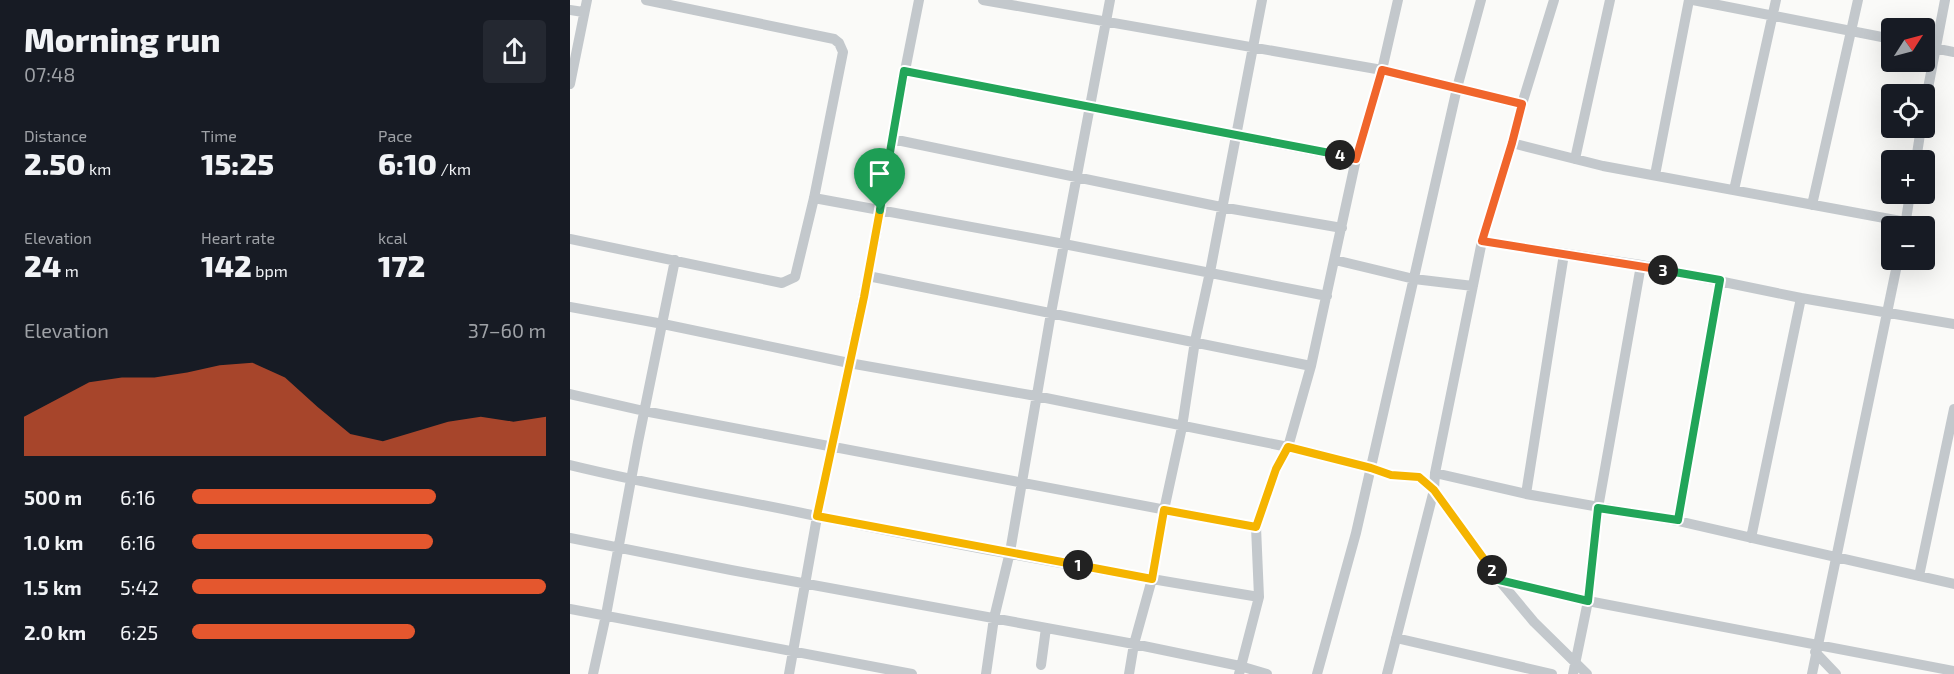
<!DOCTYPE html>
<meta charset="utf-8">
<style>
body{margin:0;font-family:"Exo 2",sans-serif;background:#242831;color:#f1f3f6;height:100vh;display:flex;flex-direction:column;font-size:22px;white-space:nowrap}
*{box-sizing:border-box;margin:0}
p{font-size:20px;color:#9ea1a6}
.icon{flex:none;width:33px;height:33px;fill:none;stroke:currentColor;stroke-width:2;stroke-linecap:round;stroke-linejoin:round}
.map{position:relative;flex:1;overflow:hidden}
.details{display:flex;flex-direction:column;background:#171b24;width:570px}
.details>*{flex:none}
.needle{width:39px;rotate:54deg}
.buttons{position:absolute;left:1311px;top:18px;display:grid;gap:12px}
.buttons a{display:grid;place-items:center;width:54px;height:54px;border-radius:6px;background:#171b24;box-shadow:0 6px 24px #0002;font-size:30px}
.pin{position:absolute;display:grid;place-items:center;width:51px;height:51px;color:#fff;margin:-62px -26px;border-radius:50% 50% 50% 0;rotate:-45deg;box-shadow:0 0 6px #0007}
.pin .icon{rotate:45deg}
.km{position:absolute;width:30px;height:30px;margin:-15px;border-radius:50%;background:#222;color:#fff;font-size:16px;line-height:30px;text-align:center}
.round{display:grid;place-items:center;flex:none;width:63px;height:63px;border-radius:6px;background:#242831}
.overview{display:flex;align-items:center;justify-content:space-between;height:102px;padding:0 24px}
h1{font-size:33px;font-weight:800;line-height:45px}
.metrics{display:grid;grid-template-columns:repeat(3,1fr);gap:9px;height:102px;padding:6px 24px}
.metrics div{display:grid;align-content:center}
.metrics b{font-size:30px;font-weight:800}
.metrics small{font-size:16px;font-weight:400}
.metrics p{font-size:16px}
.chart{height:168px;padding:12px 24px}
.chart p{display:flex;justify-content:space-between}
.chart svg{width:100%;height:108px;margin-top:6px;fill:#e4572e;opacity:.7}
ul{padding:0 24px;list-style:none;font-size:20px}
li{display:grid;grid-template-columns:96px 72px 1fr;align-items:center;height:45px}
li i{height:15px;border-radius:8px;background:#e4572e}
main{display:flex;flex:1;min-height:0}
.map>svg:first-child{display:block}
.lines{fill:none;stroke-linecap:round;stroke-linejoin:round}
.minor{stroke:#c3c8cc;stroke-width:10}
.split-1-casing{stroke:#fff;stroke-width:12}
.split-2-casing{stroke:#fff;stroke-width:12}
.split-3-casing{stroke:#fff;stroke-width:12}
.split-4-casing{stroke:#fff;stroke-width:12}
.split-5-casing{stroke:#fff;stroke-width:12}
.split-1{stroke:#f5b400;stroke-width:8}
.split-2{stroke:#f5b400;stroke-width:8}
.split-3{stroke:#22a559;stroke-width:8}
.split-4{stroke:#f0652b;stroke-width:8}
.split-5{stroke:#22a559;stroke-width:8}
</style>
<main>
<section class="details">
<div class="overview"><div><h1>Morning run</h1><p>07:48</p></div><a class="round"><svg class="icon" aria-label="share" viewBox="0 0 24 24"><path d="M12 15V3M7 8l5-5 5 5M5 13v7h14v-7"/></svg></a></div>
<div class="metrics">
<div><p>Distance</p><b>2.50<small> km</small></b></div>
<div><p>Time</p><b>15:25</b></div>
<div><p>Pace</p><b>6:10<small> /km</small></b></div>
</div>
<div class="metrics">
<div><p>Elevation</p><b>24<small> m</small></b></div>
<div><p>Heart rate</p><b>142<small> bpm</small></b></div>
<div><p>kcal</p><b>172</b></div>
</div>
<div class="chart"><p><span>Elevation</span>37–60 m</p>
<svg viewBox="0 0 160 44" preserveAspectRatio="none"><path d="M0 44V28L10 21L20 14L30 12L40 12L50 10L60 7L70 6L80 12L90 24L100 35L110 38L120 34L130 30L140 28L150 30L160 28V44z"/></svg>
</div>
<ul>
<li><b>500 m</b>6:16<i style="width:69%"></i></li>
<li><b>1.0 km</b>6:16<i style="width:68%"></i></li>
<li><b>1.5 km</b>5:42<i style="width:100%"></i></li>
<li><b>2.0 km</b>6:25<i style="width:63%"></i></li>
</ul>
</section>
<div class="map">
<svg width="1384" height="674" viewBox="0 0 1384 674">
<rect width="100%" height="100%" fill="#fafaf8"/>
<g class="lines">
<path class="minor" d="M 413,0 L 812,70 L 952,104
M 1123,0 L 1322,39
M 0,10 L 13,12
M 1354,46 L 1384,52
M 334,71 L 786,159
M 0,84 L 17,0
M 1354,109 L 1375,0
M 322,139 L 651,207 L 772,228
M 942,143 L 1033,166 L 1336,222
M 1005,159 L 1040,0
M 1346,160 L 1351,128
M 1085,175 L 1119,0
M 1164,190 L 1206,0
M 244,198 L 494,244 L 757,296
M 1242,205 L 1288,0
M 1335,226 L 1340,194
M 0,239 L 212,283 L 225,277 L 244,198 L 273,52 L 269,43 L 264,39 L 76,0
M 912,241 L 1071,265 L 1231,298 L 1384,324
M 765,260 L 844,279 L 903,286
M 298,276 L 741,366
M 0,307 L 93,324 L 279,363 L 466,396 L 718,447 L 801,468 L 821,475 L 849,477 L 864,490 L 929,580 L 964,622 L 1017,674
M 0,394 L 74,411 L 686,527
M 0,465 C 77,484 155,497 232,513 C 384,545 537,572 689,597
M 865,473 L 956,494 L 1108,521 L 1384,584
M 956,494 L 994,254
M 1108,521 L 1150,280
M 0,538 L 161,570 L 564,644 L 670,666 L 697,674
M 1181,538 L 1231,298
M 1349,576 L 1384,409
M 929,580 L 1018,601 L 1384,671
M 0,609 L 342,674
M 826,638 L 982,674
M 1245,652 L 1266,674
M 471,665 L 476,628
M 23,674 L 36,615 L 68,442 L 105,260
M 219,674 L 247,517 L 305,241 L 328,106 L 349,0
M 416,674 L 424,618 L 440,552 L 481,313 L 540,0
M 559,674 L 564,644 L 582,579 L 594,510 L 612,427 L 625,341 L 640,272 L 692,0
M 669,674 L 689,597 L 686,527 L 706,469 L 718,447 L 741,366 L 786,159 L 812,70 L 828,0
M 747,674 L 786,533 L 887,88 L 911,0
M 817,674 L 864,490 L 865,473 L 912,241 L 942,143 L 952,104 L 984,0
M 1003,674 L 1018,601 L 1028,508 L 1071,265
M 1242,674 L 1328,260"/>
</g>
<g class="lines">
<defs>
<path id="split-1" d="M 310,210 L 294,297 L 247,516 L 508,565"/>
<path id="split-2" d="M 508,565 L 582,579 L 594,510 L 686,527 L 706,469 L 718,447 L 801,468 L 821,475 L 849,477 L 864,490 L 922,570"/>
<path id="split-3" d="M 922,570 L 929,580 L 1018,601 L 1028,508 L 1108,520 L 1150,280 L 1093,270"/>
<path id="split-4" d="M 770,155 L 786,159 L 812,70 L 952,104 L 942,143 L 912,241 L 1093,270"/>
<path id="split-5" d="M 310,210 L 334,71 L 770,155"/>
</defs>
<use href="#split-1" class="split-1-casing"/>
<use href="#split-2" class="split-2-casing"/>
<use href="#split-3" class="split-3-casing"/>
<use href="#split-4" class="split-4-casing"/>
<use href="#split-5" class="split-5-casing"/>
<use href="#split-1" class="split-1"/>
<use href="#split-2" class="split-2"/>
<use href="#split-3" class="split-3"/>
<use href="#split-4" class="split-4"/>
<use href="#split-5" class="split-5"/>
</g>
</svg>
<div class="buttons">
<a><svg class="needle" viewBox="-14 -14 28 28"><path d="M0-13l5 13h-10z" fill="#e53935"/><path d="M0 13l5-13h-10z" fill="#9ea1a6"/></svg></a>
<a><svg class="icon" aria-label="locate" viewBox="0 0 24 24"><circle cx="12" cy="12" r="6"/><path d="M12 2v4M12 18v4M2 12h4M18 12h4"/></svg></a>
<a>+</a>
<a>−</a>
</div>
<div class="pin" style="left:310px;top:210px;background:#1e9e55"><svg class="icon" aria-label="arrive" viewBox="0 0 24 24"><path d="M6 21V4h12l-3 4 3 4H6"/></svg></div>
<b class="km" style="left:508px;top:565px">1</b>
<b class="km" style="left:922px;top:570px">2</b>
<b class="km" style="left:1093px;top:270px">3</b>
<b class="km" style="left:770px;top:155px">4</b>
</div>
</main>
